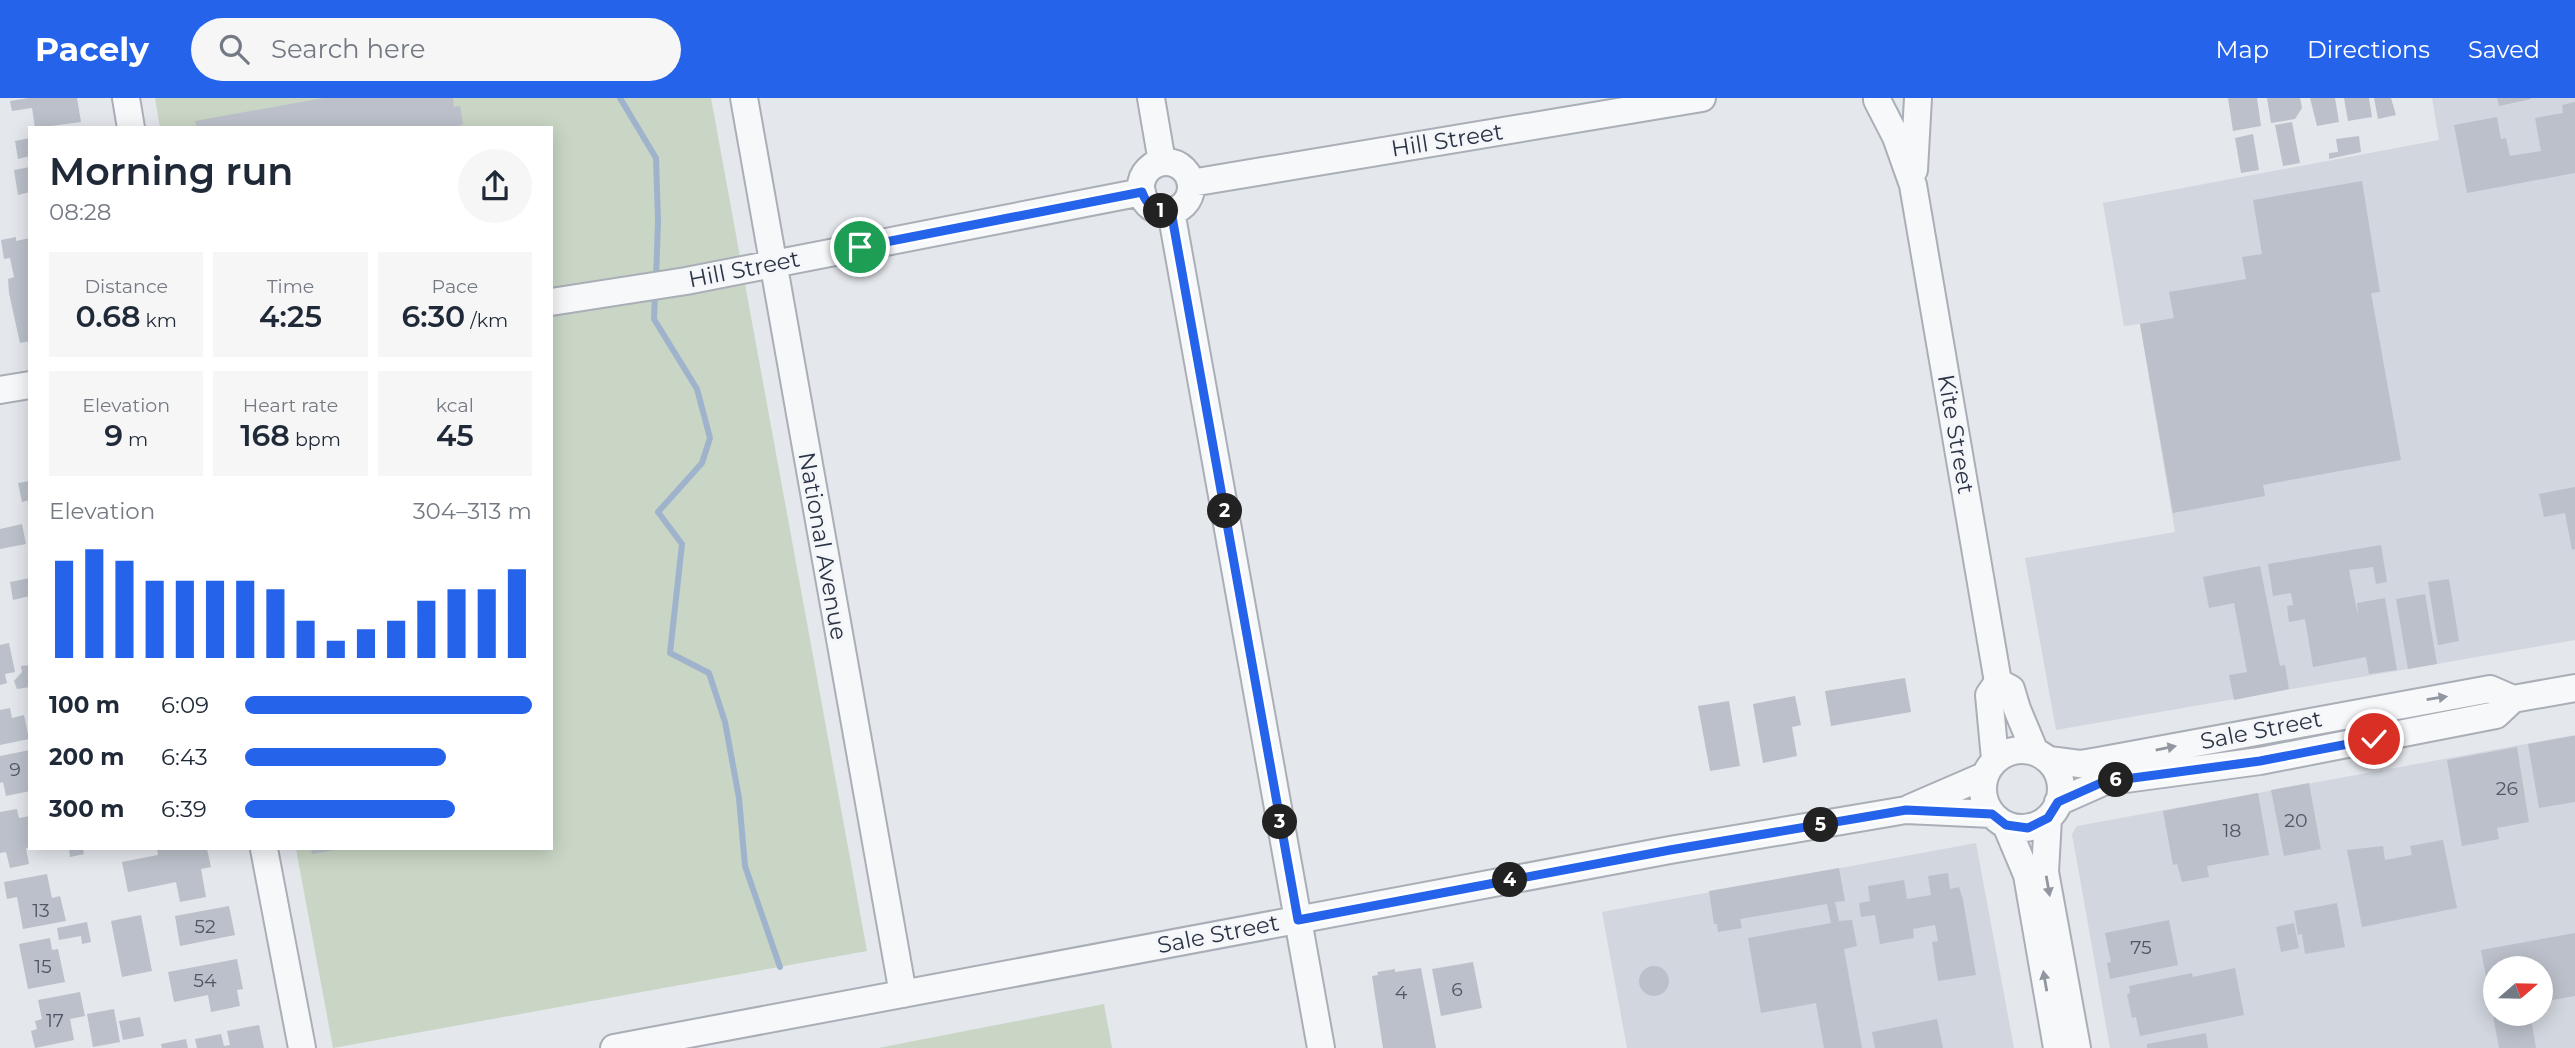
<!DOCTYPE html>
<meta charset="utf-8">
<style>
body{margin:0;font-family:Montserrat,sans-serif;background:#f6f6f7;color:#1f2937;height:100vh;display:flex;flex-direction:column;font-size:26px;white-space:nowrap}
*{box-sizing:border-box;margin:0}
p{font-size:23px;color:#747a83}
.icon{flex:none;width:38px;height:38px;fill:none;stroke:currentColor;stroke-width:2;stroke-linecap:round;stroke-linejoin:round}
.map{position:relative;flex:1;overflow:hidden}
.side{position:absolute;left:28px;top:28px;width:525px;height:724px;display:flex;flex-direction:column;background:#fff;border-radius:0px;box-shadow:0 4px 18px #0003}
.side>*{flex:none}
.needle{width:46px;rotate:70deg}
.fabs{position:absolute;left:2483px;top:858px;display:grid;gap:14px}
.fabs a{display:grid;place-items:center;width:70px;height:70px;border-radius:50%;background:#fff;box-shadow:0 4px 18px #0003;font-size:35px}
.pin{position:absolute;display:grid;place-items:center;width:60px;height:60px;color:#fff;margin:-30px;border:4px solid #fff;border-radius:50%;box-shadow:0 2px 7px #0007}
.km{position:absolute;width:35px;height:35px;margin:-18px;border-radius:50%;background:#222;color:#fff;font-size:19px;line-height:35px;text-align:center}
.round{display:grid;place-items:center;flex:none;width:74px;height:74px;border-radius:37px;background:#f6f6f7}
.summary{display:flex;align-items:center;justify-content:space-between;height:119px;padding:0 21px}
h1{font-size:38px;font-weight:600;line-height:52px}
.metrics{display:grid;grid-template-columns:repeat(3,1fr);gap:10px;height:119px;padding:7px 21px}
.metrics div{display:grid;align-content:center;border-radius:0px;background:#f6f6f7;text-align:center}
.metrics b{font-size:30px;font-weight:600}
.metrics small{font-size:19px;font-weight:400}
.metrics p{font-size:19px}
.chart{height:196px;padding:14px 21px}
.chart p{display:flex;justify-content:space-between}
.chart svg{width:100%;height:126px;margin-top:7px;stroke:#2563eb;stroke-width:6}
ul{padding:0 21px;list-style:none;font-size:23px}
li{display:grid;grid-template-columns:112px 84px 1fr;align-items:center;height:52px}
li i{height:18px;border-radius:9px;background:#2563eb}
header{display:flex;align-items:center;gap:42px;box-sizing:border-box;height:98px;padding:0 35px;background:#2563eb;color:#fff}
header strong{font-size:33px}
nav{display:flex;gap:38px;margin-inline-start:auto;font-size:24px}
.search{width:490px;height:63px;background:#f6f6f7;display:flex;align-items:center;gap:18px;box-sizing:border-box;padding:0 24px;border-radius:38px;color:#747a83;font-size:26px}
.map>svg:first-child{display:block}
.built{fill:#d2d6de;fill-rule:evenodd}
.green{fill:#c9d6c5}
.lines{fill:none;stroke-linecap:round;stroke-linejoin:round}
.stream{stroke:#9fb4cc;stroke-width:6}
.building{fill:#bbc0ca}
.minor-casing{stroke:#a9aeb7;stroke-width:30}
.minor{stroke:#f7f8fa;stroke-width:26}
.oneway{fill:#9196a0}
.route-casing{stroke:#fff;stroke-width:14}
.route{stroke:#2563eb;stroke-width:9}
.labels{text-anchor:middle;stroke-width:6;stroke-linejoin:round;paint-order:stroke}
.number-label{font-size:19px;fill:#4f5766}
.street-label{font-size:23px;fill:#2b3445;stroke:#f4f6f9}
</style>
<header>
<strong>Pacely</strong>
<div class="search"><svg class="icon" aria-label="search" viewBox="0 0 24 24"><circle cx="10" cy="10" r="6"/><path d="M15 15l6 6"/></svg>Search here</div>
<nav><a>Map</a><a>Directions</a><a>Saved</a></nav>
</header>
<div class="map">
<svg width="2575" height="950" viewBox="0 0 2575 950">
<rect width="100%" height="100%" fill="#e4e7ec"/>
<path class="built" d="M 2432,0 L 2575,0 L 2575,542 L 2056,632 L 2025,460 L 2175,434 L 2140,226 L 2124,228 L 2103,105 L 2439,42 Z
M 2575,637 L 2575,950 L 2110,950 L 2072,736 L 2077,728 ZM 2496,870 L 2541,870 L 2541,915 L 2496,915 Z
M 1976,745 L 2014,950 L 1627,950 L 1602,814 Z"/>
<path class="green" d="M 155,0 L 711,0 L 867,853 L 333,950 L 296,751 L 551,751 L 551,30 L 160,30 Z
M 1104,906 L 1112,950 L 878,950 Z"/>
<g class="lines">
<path class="stream" d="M 620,0 L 656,60 L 658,124 L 656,180
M 655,195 L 654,221 L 697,291 L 710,340 L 702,365 L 658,414 L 682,446 L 670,555 L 709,575 L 725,624 L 739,700 L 745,768 L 780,869"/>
</g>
<path class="building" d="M 29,0 L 77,0 L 81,24 L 35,30 L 32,10 L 12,13 L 10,3 Z
M 324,0 L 453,0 L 454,9 L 460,8 L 463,26 L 454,30 L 197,30 L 195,23 Z
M 2228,0 L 2257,0 L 2261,28 L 2233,33 Z
M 2267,0 L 2300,0 L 2302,10 L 2295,21 L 2271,25 Z
M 2310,0 L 2335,0 L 2339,24 L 2317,28 Z
M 2344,0 L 2369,0 L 2372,19 L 2348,23 Z
M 2374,0 L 2391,0 L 2396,17 L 2378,21 Z
M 2497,0 L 2531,0 L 2531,1 L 2499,8 Z
M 2575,4 L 2575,75 L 2467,95 L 2454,27 L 2497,19 L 2501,41 L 2506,40 L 2510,58 L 2541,53 L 2535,20 L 2563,15 L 2562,7 Z
M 2292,24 L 2300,65 L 2283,68 L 2275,27 Z
M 2253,36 L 2259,72 L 2241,75 L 2235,40 Z
M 2359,38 L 2361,54 L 2329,61 L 2329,55 L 2338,54 L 2336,41 Z
M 30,40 L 30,58 L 18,61 L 15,43 Z
M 30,69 L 30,94 L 18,97 L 14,72 Z
M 2362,83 L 2380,194 L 2371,195 L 2401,362 L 2263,387 L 2265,398 L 2173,415 L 2140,226 L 2174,220 L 2169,194 L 2246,181 L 2242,159 L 2262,156 L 2253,102 Z
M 16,139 L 16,143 L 30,140 L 30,243 L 20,245 L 9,195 L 8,181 L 14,179 L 13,174 L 10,160 L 4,161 L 1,142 Z
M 30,383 L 30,402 L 22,404 L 18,385 Z
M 2575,389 L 2575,451 L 2572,452 L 2565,415 L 2544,419 L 2539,396 Z
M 22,426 L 26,446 L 0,451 L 0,431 Z
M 2381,447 L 2387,484 L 2376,486 L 2373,469 L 2349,472 L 2358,518 L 2357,505 L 2385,500 L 2397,572 L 2369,576 L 2366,559 L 2313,569 L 2305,521 L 2289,524 L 2287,508 L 2293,507 L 2291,495 L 2273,498 L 2268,466 Z
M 2260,468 L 2280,568 L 2285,567 L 2289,591 L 2234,602 L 2229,577 L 2247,574 L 2234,505 L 2209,510 L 2203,479 Z
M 30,480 L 30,498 L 13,502 L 10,484 Z
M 2449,481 L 2459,543 L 2438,547 L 2428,484 Z
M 2425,496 L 2437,566 L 2408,571 L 2396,501 Z
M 9,545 L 15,574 L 5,576 L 7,585 L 0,587 L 0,547 Z
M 30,567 L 30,589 L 17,591 L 14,583 L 22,574 L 21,568 Z
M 1905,580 L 1911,614 L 1831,628 L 1825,593 Z
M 1795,598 L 1801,627 L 1792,629 L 1797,658 L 1763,665 L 1753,606 Z
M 1729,603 L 1740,668 L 1710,673 L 1698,608 Z
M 10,610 L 12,620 L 24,617 L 29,641 L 0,647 L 0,612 Z
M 2572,638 L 2575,638 L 2575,704 L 2539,710 L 2528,646 Z
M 2517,649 L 2529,724 L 2497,730 L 2499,741 L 2462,748 L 2447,662 Z
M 30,652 L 30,693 L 6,698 L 3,684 L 0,685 L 0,658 Z
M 2309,685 L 2321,751 L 2284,758 L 2271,692 Z
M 2258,695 L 2269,757 L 2207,768 L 2209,779 L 2182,784 L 2177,766 L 2173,767 L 2163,713 Z
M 17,711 L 19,720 L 30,718 L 30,750 L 26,750 L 29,766 L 10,770 L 6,754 L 0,755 L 0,714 Z
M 2443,742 L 2457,810 L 2362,829 L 2347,752 L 2383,748 L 2385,762 L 2412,757 L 2410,748 Z
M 69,751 L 83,751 L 84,756 L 70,759 Z
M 157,751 L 207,751 L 211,769 L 201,771 L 206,799 L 180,804 L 176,784 L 128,794 L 122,764 L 158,757 Z
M 311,751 L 335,751 L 335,752 L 312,756 Z
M 1839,770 L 1845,803 L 1835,804 L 1839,823 L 1852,822 L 1857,848 L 1844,851 L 1862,950 L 1824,950 L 1816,905 L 1761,915 L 1748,840 L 1831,825 L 1827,806 L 1740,821 L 1742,830 L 1718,834 L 1717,826 L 1714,826 L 1709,793 Z
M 1948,775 L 1950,791 L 1959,789 L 1963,802 L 1976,877 L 1938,883 L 1932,844 L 1938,843 L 1935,827 L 1913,831 L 1914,840 L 1880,846 L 1875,817 L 1861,819 L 1859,805 L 1870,803 L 1868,788 L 1904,782 L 1907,801 L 1931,797 L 1928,778 Z
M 47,776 L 52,800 L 60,798 L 66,823 L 23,831 L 17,799 L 7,801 L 4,784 Z
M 2337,805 L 2345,849 L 2305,856 L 2302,836 L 2298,837 L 2294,813 Z
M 229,808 L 235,837 L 180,848 L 175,818 Z
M 141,817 L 152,873 L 122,879 L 111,823 Z
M 2169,822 L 2178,867 L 2110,881 L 2107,865 L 2111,864 L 2105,835 Z
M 87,824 L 91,844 L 82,846 L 81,838 L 59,842 L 57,830 Z
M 2294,825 L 2299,850 L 2281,854 L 2276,829 Z
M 2575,835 L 2575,898 L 2541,904 L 2541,870 L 2496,870 L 2496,915 L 2530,915 L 2536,950 L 2499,950 L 2481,852 Z
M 50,840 L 52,852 L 58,851 L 65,884 L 28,891 L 19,846 Z
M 237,861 L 243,891 L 237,892 L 240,908 L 211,914 L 208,897 L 174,904 L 168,874 Z
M 1473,864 L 1482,910 L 1441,918 L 1432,871 Z
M1639 883a15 15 0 1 1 30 0a15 15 0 1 1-30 0Z
M 1421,870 L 1436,950 L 1383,950 L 1372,878 L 1378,877 L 1377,874 L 1395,871 L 1395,874 Z
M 2235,870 L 2244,917 L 2140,938 L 2136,919 L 2132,920 L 2127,896 L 2130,895 L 2129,888 L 2192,875 L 2193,879 Z
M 80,894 L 85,918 L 70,921 L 74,942 L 35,950 L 31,933 L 37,931 L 35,923 L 42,921 L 38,902 Z
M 114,911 L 120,944 L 93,949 L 87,916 Z
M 140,919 L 144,938 L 123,942 L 119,923 Z
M 1937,921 L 1943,950 L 1875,950 L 1872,934 Z
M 259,927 L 264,950 L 197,950 L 195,941 L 221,936 L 224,948 L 230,947 L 227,933 Z
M 2206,935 L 2208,950 L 2147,950 L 2147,946 Z
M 186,941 L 188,950 L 162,950 L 161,946 Z"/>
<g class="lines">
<defs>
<path id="minor" d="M 126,0 L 131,30
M 744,0 L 903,896
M 1151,0 L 1162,64
M 1877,2 L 1896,39 L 1913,87 L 1998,584 L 1989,597 L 1995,661
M1141 89a25 25 0 1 1 50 0a25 25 0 1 1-50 0Z
M 1914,72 L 1918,0
M 1191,85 L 1702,0
M 1171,113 L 1321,950
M 551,204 L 686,183 L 1142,94
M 0,292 L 30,287
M 1998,584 L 2011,591 L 2017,611 L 2035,654
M1983 691a39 39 0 1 1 78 0a39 39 0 1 1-78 0Z
M 2049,662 L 2080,666 L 2098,663 L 2490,591 L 2513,601
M 2058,704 L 2103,684 L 2260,663 L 2496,617 L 2513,601 L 2575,590
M 1910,710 L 1984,678
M 2048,720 L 2045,774 L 2077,950
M 2006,727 L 2027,777 L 2057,950
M 264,751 L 302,950
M 614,950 L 1670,752 L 1906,712 L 1992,716"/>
</defs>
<use href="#minor" class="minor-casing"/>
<use href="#minor" class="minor"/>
</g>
<defs><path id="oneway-solid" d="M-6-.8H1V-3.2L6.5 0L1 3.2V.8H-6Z" transform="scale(1.75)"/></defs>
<g class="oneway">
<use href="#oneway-solid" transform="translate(2437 600) rotate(-9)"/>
<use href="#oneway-solid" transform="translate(2166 650) rotate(-11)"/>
<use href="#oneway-solid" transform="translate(2048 788) rotate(80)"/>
<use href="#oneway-solid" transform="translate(2045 883) rotate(-100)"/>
</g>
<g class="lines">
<defs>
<path id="route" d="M 860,149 L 1142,94 C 1147,108 1156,114 1171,113 L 1298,822 L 1670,752 L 1906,712 L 1992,716 L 2006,727 L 2028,730 L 2048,720 L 2058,704 L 2103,684 L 2260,663 L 2374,641"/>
</defs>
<use href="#route" class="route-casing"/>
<use href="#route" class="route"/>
</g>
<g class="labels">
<g class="number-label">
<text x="15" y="678">9</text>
<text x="2507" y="697">26</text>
<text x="2296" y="729">20</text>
<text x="2232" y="739">18</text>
<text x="41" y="819">13</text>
<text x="205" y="835">52</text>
<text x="2141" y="856">75</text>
<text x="43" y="875">15</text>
<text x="205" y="889">54</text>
<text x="1457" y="898">6</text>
<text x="1401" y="901">4</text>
<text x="55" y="929">17</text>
</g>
<g class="street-label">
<text transform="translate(1447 42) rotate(-9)" y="8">Hill Street</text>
<text transform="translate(744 171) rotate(-11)" y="8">Hill Street</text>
<text transform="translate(1956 336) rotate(80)" y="8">Kite Street</text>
<text transform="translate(823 448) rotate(80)" y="8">National Avenue</text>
<text transform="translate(2261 632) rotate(-11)" y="8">Sale Street</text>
<text transform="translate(1218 836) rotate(-11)" y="8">Sale Street</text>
</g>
</g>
</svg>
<div class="fabs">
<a><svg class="needle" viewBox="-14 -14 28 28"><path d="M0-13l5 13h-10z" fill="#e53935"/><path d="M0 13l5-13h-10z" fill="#747a83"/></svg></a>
</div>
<div class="pin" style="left:860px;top:149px;background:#1e9e55"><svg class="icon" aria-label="arrive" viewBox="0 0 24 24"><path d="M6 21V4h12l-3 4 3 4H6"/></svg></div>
<div class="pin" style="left:2374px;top:641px;background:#d93025"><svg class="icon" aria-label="check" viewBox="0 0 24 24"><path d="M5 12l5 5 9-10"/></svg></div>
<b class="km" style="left:1161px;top:113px">1</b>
<b class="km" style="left:1225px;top:413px">2</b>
<b class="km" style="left:1280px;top:724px">3</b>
<b class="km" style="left:1510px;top:782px">4</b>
<b class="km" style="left:1821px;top:727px">5</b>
<b class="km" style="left:2116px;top:682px">6</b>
<section class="side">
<div class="summary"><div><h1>Morning run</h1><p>08:28</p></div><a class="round"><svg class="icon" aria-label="share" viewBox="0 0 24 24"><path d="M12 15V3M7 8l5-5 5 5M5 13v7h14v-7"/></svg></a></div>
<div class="metrics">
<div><p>Distance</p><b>0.68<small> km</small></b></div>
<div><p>Time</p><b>4:25</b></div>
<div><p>Pace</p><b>6:30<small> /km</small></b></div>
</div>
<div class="metrics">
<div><p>Elevation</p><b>9<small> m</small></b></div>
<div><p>Heart rate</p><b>168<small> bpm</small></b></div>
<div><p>kcal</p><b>45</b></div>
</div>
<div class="chart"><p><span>Elevation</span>304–313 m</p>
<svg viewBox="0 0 160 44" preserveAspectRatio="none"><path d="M5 44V10M15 44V6M25 44V10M35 44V17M45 44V17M55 44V17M65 44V17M75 44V20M85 44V31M95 44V38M105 44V34M115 44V31M125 44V24M135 44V20M145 44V20M155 44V13"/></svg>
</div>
<ul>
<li><b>100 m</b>6:09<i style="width:100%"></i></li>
<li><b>200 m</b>6:43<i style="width:70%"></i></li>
<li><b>300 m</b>6:39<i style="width:73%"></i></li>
</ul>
</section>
</div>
